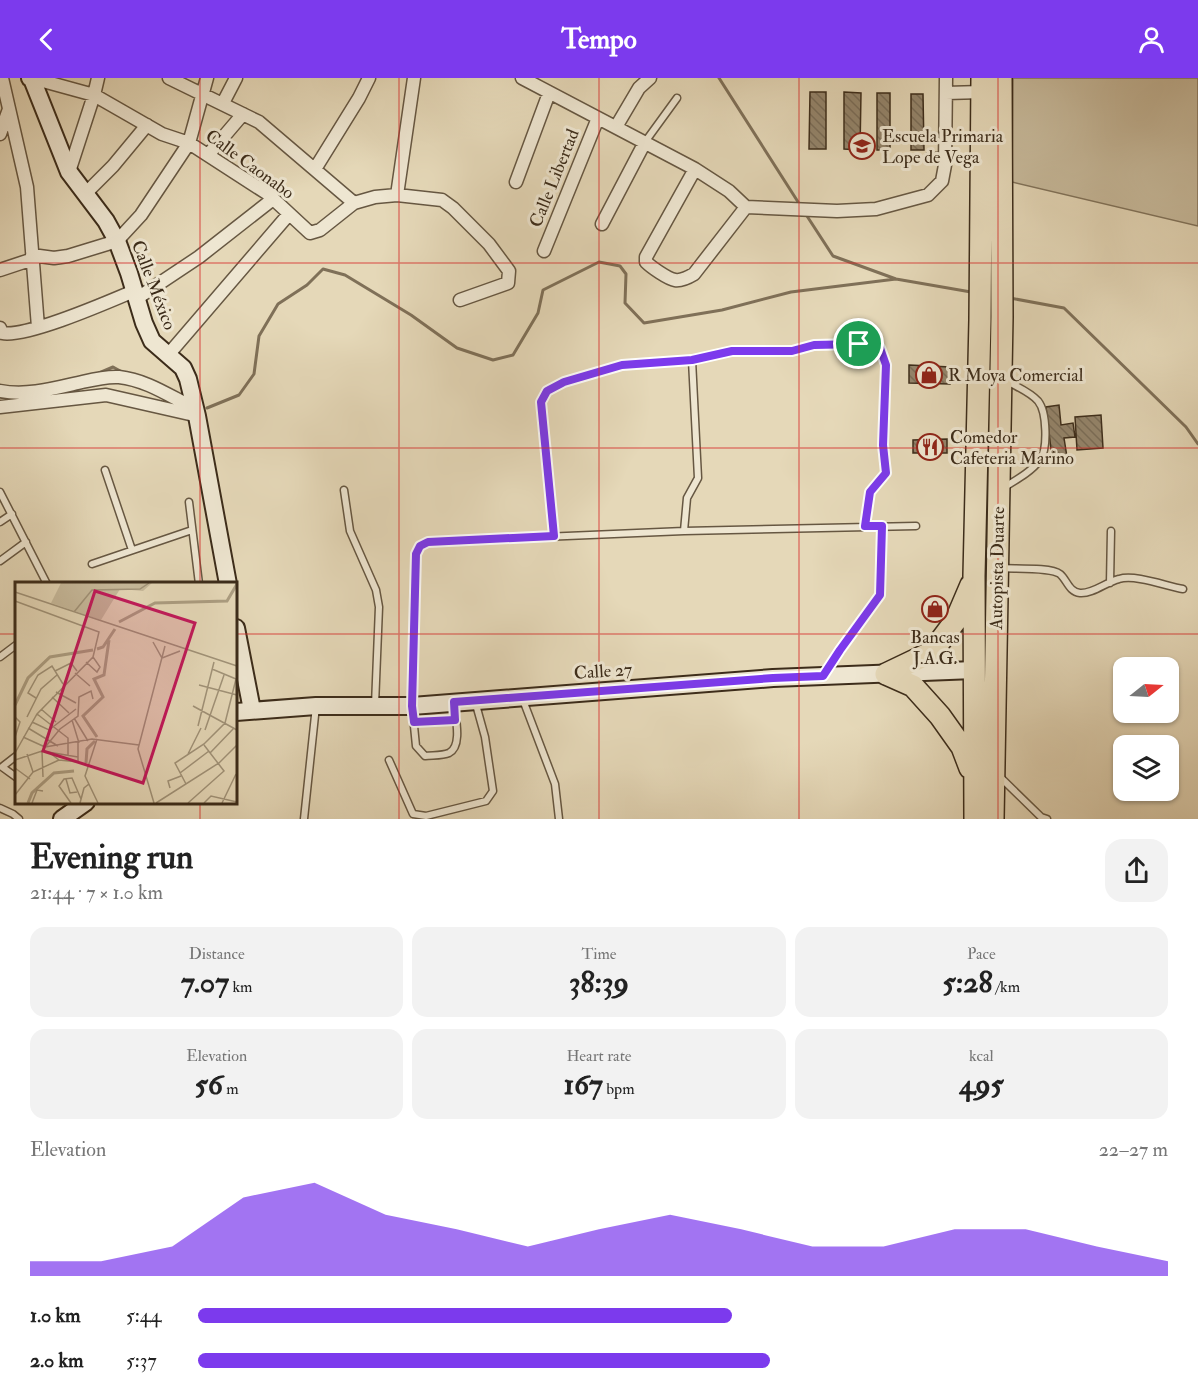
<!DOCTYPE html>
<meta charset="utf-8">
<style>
body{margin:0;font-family:"IM FELL Double Pica",serif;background:#f2f2f2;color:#222;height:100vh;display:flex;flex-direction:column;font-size:22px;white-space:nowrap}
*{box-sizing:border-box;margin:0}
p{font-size:20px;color:#767676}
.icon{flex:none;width:33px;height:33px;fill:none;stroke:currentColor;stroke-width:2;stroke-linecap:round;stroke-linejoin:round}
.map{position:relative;height:741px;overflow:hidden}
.panel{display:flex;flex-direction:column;background:#fff;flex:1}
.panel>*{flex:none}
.needle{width:39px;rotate:72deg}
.buttons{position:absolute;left:1113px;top:579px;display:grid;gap:12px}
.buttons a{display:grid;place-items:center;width:66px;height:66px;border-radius:12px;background:#fff;box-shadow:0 2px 4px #0004;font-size:30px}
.pin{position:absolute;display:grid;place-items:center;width:51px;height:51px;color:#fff;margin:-26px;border:3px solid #fff;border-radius:50%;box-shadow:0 2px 6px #0007}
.round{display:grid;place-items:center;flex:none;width:63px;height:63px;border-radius:18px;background:#f2f2f2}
.head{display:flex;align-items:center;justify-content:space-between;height:102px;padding:0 30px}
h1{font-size:33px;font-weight:700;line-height:45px}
.figures{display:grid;grid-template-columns:repeat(3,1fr);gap:9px;height:102px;padding:6px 30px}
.figures div{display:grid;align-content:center;border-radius:15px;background:#f2f2f2;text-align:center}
.figures b{font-size:30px;font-weight:700}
.figures small{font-size:16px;font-weight:400}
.figures p{font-size:16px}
.chart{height:168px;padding:12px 30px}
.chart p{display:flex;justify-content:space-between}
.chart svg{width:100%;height:108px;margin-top:6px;fill:#7c3aed;opacity:.7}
ul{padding:0 30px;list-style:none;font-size:20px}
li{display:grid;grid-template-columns:96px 72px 1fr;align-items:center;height:45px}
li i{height:15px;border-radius:8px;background:#7c3aed}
header{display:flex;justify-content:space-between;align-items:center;height:78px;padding:0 30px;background:#7c3aed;color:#fff;font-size:27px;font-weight:700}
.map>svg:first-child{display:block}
.green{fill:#c8bb9d;stroke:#82745c;stroke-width:1.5}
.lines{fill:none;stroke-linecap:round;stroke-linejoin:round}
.stream{stroke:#7f7058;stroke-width:3}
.building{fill:url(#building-back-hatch);stroke:#3c2c1a;stroke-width:1.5}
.lane-casing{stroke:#665742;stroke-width:9}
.street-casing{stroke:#665742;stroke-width:15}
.secondary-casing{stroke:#3c2c1a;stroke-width:20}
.highway-casing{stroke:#3c2c1a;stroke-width:24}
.lane{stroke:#eee6d1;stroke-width:6}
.street{stroke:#eee6d1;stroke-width:12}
.secondary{stroke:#eee6d1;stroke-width:16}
.highway{stroke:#e5d8b8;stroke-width:21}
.route-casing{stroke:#fff;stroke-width:12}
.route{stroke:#7c3aed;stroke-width:8}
.grid{fill:none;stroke:#d62828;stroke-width:1.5;stroke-opacity:0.55}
.labels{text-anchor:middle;stroke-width:6;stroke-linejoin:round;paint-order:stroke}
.poi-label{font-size:18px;fill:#3c2c1a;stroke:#eee6d1;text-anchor:start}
.street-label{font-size:18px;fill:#3c2c1a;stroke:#eee6d1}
.inset-river{fill:none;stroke:#ac9e82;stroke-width:3}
.inset-road{fill:none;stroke:#a19379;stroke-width:1.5}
.view{fill:#c2185b;fill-opacity:0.15;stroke:#c2185b;stroke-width:3}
.inset-edge{fill:none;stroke:#3c2c1a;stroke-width:3}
</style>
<header><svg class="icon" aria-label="back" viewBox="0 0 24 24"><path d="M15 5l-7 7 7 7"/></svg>Tempo<svg class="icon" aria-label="person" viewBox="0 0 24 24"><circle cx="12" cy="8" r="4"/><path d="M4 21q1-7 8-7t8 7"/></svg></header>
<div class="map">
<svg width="1198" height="741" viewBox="0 0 1198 741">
<defs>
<pattern id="building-back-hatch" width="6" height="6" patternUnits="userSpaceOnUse" patternTransform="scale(1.5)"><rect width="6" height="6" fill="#94856c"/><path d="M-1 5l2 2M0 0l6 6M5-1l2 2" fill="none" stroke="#7a6d58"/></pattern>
</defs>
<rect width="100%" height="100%" fill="#e5d8b8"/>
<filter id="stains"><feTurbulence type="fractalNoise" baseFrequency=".00333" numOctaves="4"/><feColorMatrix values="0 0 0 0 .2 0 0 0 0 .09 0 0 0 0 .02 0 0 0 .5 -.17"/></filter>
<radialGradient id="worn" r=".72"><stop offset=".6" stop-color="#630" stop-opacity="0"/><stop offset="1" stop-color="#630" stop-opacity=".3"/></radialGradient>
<path class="green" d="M 1013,0 L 1198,0 L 1198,148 L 1012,104 Z"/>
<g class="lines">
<path class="stream" d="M 719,0 L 800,127
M 805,135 L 833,178 L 896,201 L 971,214
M 1010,220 L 1064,230 L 1186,349 L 1198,366
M 99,295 L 113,289 L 122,294
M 207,330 L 239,317 L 254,296 L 259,258 L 278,226 L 307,207 L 323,191 L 345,197 L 411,237 L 457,270 L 493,282 L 513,277 L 538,235 L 543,212 L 599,184 L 620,188 L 626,196 L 625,225 L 644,245 L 722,232 L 791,214 L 896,201"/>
</g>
<path class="building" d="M 810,14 L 826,14 L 826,71 L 809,71 Z
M 844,14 L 861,15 L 860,72 L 844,71 Z
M 877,15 L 890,15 L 890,72 L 877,72 Z
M 911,16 L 923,16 L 924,72 L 911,72 Z
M 909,287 L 950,289 L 950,306 L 909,305 Z
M 1059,327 L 1061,347 L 1073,345 L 1075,359 L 1064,360 L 1067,379 L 1052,380 L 1046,329 Z
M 1101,337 L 1103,370 L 1077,372 L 1075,339 Z
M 947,361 L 947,375 L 913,375 L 913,362 Z
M 925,525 L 945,527 L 944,537 L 924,535 Z"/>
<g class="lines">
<defs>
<path id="lane" d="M 645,64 L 677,20
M 929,78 L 945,78
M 105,392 L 132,472
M 1003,410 C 1016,402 1031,394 1040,382 C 1048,371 1047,334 1038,323 C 1030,314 1017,309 1007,303
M 344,412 L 350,453 L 376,512 L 379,529 L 375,627
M 0,414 L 47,506
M 189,424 L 199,506
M 0,444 L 12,436
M 684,453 L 687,420 L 698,400 L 692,282
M 554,458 L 541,324 L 547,313 L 564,304 L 622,287 L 692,282 L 732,273 L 792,273 L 814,267 L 859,266 L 880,270 L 886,287 L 883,367 L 886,395 L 870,414 L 865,448
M 0,483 L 26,464
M 92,486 L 192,452
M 1001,490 C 1014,491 1051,489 1060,496 C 1067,502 1069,514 1080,515 C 1093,516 1106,504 1119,501 C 1135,496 1166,508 1183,511
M 1110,505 L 1111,453
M 0,579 L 16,567
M 825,595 L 880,517 L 882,448
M 523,622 L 555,706 L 559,741
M 454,625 C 455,638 463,668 449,675 C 442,678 432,677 425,678 L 416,668 L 412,628 L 416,476 L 420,468 L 428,464 L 684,453 L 916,448
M 414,644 L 455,642
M 16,678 L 2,689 L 16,699
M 389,682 L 413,736 L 426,738 L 486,723 L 493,713 L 485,659 L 475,623
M 998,697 L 1041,739 L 1047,741
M 0,730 L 13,736 L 19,741
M 304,741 L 316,628"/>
<path id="street" d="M 2,0 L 27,109 L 38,249
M 32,0 L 94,17 L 162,56 L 189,65 L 268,116 L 310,155 L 320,152 L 354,125 L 375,119 L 397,117 L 442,122 L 453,130 L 489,166 L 509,193 L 508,205 L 460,222
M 169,0 L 259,44 L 354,125
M 522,0 L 695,91 L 729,113 L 746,129 L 837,133 L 876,131 L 928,117 L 942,103 L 945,87 L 946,0
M 946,15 L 982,14
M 223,25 L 236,0
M 616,49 L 639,10 L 650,0
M 0,56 L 9,31
M 208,77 L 243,36
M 315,91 L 359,20 L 369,0
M 695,91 L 646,179 L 646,184 C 651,189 668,201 675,202 C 682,203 689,199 694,196 L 746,129
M 69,94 L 94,17 L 98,0
M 516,104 L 549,15
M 85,116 L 113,88 L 147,47
M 397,117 L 414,0
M 602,146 L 645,64
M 544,173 L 598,40
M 32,177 L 54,180 L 68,178 L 117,163 L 141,137 L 189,65 L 207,0
M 0,192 L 33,181
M 136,221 L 199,179 L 273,121
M 0,250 L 2,255 C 26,260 108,224 134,213
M 168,277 L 289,136
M 0,313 C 26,318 52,311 78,305 C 91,302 105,298 119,299 C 147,302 171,319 196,331
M 0,329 L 106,317 L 194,337"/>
<path id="secondary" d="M 30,0 L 32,1 L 69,94 L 106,143 L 117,163 L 129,195 L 144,245 L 152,263 L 183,290 L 188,301 L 197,338 L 228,506
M 236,550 L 252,632
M 236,634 L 316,628 L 412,628 L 773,600 L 974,592
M 62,741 L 86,724"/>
<path id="highway" d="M 886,596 L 913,608 L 940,638 L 962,669 L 970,690
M 886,596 L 932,574 L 956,542 L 971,507
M 975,741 L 974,498 L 980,242 L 982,0
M 993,741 L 1002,239 L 1001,0"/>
</defs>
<use href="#lane" class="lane-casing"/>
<use href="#street" class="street-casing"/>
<use href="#secondary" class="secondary-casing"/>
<use href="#highway" class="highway-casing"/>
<use href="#lane" class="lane"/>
<use href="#street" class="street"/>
<use href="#secondary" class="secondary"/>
<use href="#highway" class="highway"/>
</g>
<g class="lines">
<defs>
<path id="route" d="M 859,266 L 880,270 L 886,287 L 883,367 L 886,395 L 870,414 L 865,448 L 882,448 L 880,517 L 840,572 L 823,598 L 773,600 L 454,624 L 455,642 L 414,644 L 412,628 L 416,476 L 420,468 L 428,464 L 554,458 L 541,324 L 547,313 L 564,304 L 622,287 L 692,282 L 732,273 L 792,273 L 814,267 Z"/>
</defs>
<use href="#route" class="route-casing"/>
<use href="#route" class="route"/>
</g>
<path class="grid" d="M 200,0 L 200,506M 399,0 L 399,741M 599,0 L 599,741M 799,0 L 799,741M 998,0 L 998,741M 0,185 L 1198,185M 0,370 L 1198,370M 0,556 L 16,556M 236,556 L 1198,556M 200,724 L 200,741"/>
<defs>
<symbol id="school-ring" viewBox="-11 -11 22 22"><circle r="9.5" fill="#eee6d1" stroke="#8f2418" stroke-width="1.5"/><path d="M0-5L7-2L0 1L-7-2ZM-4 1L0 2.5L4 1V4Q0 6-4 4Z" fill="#8f2418"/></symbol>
<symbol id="shop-ring" viewBox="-11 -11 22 22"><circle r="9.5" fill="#eee6d1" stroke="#8f2418" stroke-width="1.5"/><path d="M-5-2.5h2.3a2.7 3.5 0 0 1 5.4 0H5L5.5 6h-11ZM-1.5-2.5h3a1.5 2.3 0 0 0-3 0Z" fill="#8f2418"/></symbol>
<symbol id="restaurant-ring" viewBox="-11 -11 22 22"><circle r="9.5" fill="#eee6d1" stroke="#8f2418" stroke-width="1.5"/><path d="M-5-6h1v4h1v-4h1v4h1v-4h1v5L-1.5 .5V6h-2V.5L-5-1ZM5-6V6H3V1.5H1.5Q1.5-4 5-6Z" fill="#8f2418"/></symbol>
</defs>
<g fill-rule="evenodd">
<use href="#school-ring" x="847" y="53" width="30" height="30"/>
<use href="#shop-ring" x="914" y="282" width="30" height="30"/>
<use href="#restaurant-ring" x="915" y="354" width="30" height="30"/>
<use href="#shop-ring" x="920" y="516" width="30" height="30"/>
</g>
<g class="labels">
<g class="poi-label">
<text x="882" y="64">Escuela Primaria<tspan x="882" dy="21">Lope de Vega</tspan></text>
<text x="948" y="303">R Moya Comercial</text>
<text x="950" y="365">Comedor<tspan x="950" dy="21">Cafeteria Marino</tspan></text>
<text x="935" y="565" text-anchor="middle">Bancas<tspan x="935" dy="21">J.A.G.</tspan></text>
</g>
<g class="street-label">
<text transform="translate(250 86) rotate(36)" y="6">Calle Caonabo</text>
<text transform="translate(554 100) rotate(-68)" y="6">Calle Libertad</text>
<text transform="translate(154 207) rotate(69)" y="6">Calle México</text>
<text transform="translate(997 490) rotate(-89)" y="6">Autopista Duarte</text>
<text transform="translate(603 593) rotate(-4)" y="6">Calle 27</text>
</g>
</g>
<g transform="translate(15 504)">
<rect width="222" height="222" fill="#e5d8b8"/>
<path d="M 46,1 L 137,1 L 128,9 L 105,7 L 86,38 L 36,21 Z" fill="#c8bb9d"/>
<path class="inset-river" d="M 104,40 L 140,21 L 212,19 L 222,2M 82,67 L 88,65 L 100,47M 0,123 L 13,96 L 35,75 L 78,68M 82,155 L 68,134 L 88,115 L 79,97 L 89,93 L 94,58M 71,181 L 72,167 L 80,159M 13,221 L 17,211 L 39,191 L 59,189"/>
<path class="inset-road" d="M 0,10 L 222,84M 0,19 L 84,50 L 78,75 L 22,132 L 0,171M 59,30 L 77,8 L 125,7 L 134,1M 138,60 L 147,76 L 165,69M 71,80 L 82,90 L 85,85 L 78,75M 197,87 L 221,97M 40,89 L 56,81 L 62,89M 60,91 L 75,104M 184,103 L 222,113M 41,110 L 61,121M 37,115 L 54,131M 21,116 L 13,111 L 23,93 L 37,84 L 48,102M 178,124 L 222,148M 26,127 L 41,140M 22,132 L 53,156 L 53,173M 0,135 L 5,140 L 0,155M 12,135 L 26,107 L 42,93M 59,136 L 73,159M 57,138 L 64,161M 17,140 L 34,148 L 61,127M 183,144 L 199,80M 13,146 L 43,164M 190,148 L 209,93M 8,155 L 30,165M 82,157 L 70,194 L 83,221M 30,165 L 77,157 L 124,163M 27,169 L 45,147 L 63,134 L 64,115 L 76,109 L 78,117M 27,169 L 28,195M 35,171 L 44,178 L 63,180 L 63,160M 195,171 L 219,146M 12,172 L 18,190M 173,172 L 186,146M 0,178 L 27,169 L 63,175M 0,186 L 15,197M 165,191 L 194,169M 51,197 L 55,211 L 62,210M 171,202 L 160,181 L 189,162 L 210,141 L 221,97M 155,206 L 153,199 L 166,194M 0,213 L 18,190 L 44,178M 17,221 L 22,208 L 28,209M 56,221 L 44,204 L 49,197 L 57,196 L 66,217M 65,221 L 69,206 L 74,202M 139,221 L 123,167 L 150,64M 141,221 L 204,181 L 222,163M 173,221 L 209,189 L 189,163M 189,221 L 196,214 L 222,220M 207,221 L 221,192"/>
<path class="view" d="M 80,9 L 180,41 L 128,201 L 28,169 Z"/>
<rect width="222" height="222" class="inset-edge"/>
</g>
<rect width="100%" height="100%" filter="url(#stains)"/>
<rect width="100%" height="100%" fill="url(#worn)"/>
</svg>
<div class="buttons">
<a><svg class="needle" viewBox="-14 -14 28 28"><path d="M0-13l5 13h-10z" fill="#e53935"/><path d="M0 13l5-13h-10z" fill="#767676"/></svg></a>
<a><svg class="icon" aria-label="layers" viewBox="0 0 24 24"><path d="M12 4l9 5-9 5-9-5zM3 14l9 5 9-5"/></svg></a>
</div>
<div class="pin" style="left:859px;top:266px;background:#1e9e55"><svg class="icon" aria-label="arrive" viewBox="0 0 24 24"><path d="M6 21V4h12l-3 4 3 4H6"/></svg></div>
</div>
<section class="panel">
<div class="head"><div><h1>Evening run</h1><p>21:44 · 7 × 1.0 km</p></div><a class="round"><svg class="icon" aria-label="share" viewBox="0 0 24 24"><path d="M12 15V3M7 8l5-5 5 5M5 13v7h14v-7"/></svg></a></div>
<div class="figures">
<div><p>Distance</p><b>7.07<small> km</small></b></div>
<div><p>Time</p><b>38:39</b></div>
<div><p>Pace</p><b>5:28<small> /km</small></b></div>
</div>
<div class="figures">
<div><p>Elevation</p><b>56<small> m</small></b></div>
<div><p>Heart rate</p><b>167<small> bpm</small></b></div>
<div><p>kcal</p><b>495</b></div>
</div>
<div class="chart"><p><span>Elevation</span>22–27 m</p>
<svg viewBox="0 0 160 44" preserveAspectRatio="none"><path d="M0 44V38L10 38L20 32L30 12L40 6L50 19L60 25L70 32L80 25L90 19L100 25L110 32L120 32L130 25L140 25L150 32L160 38V44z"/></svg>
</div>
<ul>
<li><b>1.0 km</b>5:44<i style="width:55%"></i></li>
<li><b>2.0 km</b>5:37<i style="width:59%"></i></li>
</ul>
</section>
